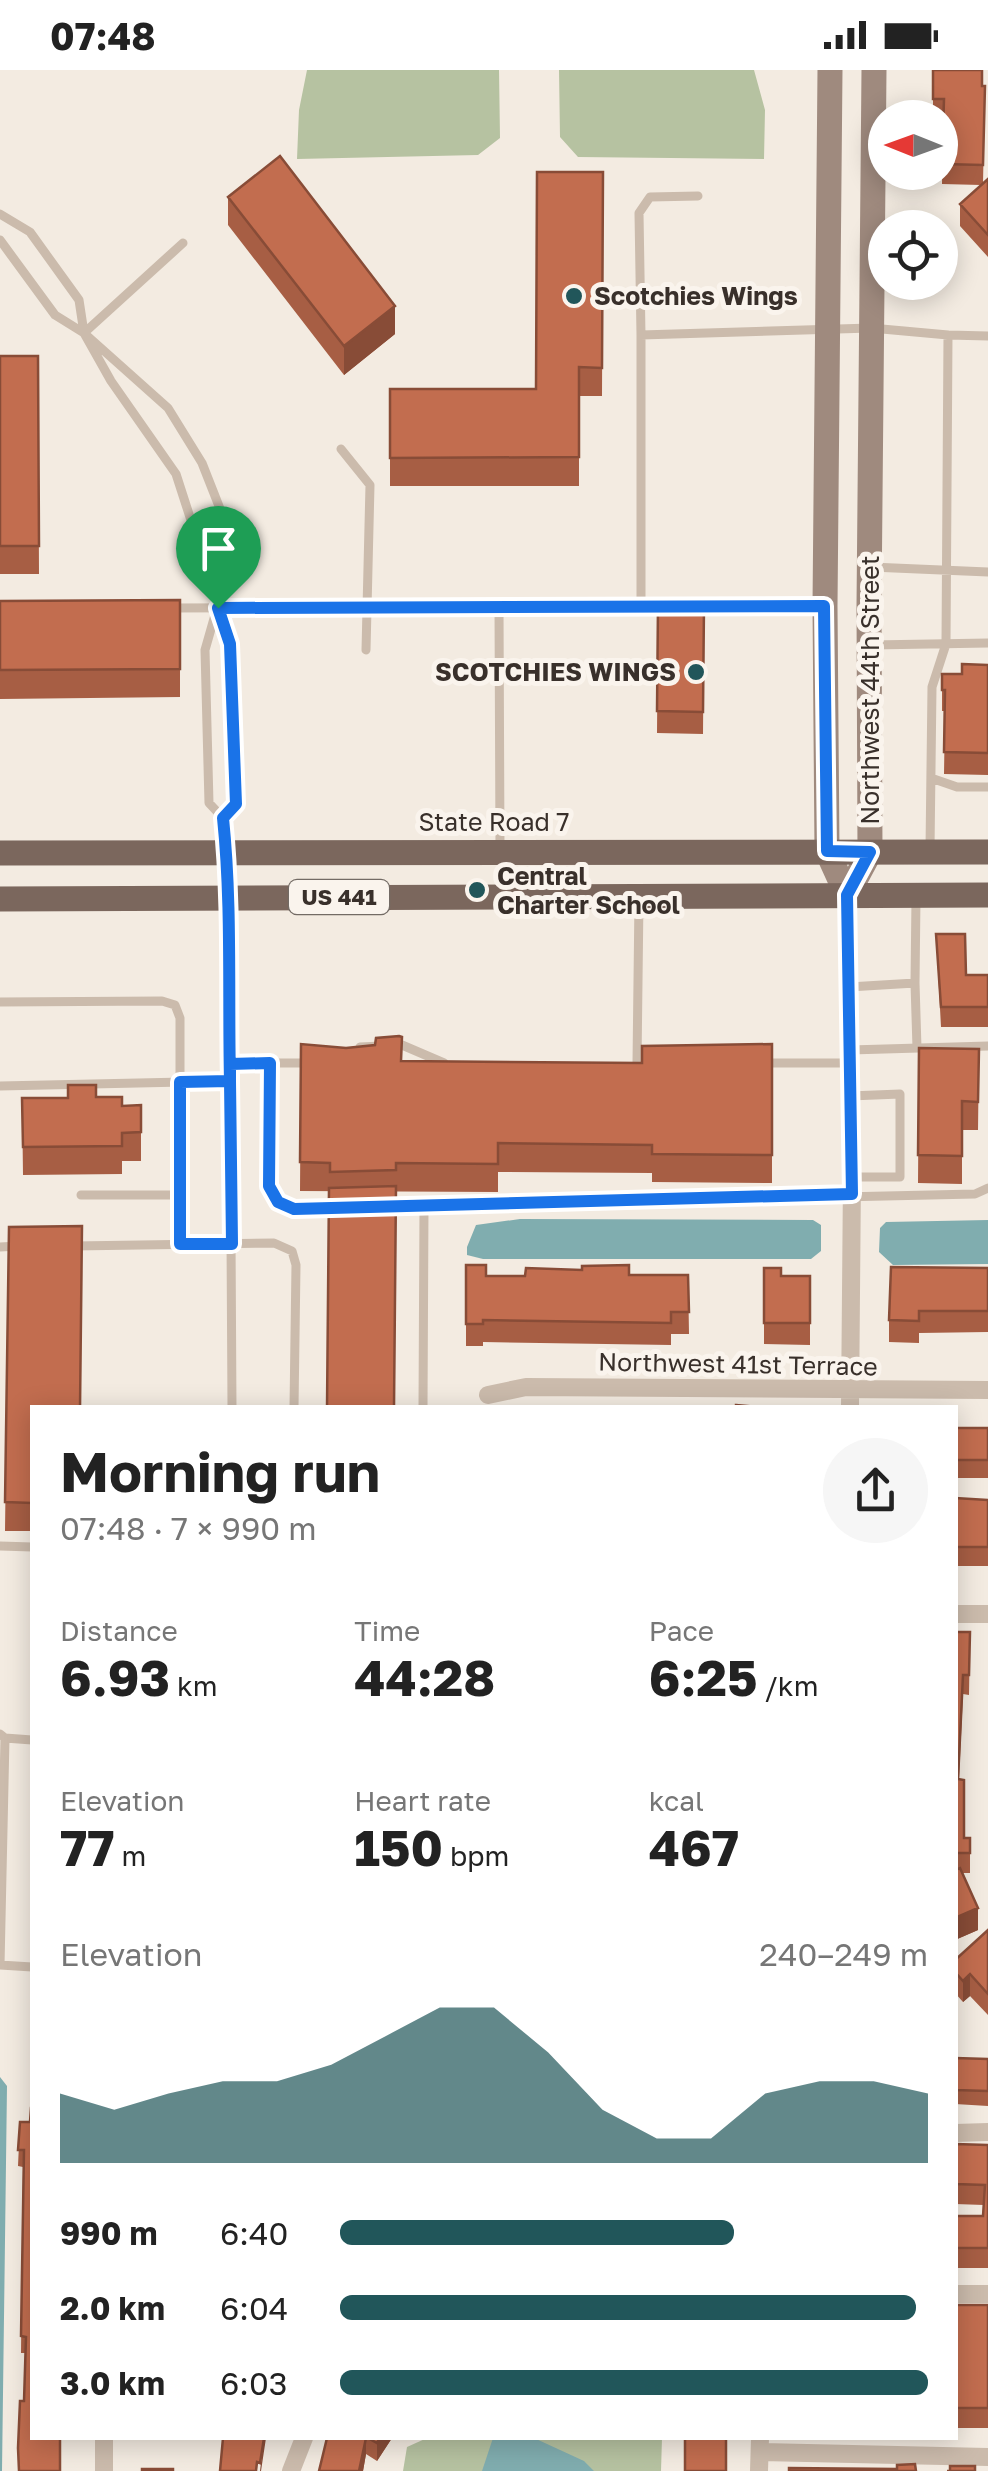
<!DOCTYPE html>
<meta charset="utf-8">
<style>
body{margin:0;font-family:"Golos Text",sans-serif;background:#f6f6f6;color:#222;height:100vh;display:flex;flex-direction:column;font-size:38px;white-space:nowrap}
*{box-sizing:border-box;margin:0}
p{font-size:32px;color:#767676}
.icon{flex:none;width:55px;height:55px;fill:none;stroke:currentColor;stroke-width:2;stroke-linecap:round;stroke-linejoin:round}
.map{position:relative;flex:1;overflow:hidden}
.sheet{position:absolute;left:30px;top:1335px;width:928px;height:1035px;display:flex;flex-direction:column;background:#fff;border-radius:0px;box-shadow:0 5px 25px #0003}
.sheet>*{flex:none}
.needle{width:65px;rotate:271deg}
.fabs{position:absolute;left:868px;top:30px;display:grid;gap:20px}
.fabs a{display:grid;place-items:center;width:90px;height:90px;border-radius:50%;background:#fff;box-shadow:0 5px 25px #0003;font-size:50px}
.pin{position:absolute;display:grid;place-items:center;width:85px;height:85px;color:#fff;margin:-102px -42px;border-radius:50% 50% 50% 0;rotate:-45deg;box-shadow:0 0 10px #0007}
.pin .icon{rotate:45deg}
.round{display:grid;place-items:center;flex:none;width:105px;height:105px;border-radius:52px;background:#f6f6f6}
.overview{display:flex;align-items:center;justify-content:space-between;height:170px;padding:0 30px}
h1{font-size:55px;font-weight:700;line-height:75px}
.stats{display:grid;grid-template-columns:repeat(3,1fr);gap:15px;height:170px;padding:10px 30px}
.stats div{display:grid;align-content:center}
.stats b{font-size:50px;font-weight:700}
.stats small{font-size:28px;font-weight:400}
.stats p{font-size:28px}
.chart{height:280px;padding:20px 30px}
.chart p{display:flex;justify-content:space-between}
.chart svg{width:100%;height:180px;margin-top:10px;fill:#21565a;opacity:.7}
ul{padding:0 30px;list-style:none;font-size:32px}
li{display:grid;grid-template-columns:160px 120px 1fr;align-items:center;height:75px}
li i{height:25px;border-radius:12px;background:#21565a}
.status{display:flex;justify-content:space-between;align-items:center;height:70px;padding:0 50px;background:#fff;direction:ltr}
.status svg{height:28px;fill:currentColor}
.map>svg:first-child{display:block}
.green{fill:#b6c2a1}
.water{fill:#80adaf}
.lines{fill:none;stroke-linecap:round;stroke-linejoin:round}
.lane{stroke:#cbbbac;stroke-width:9}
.street{stroke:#cbbbac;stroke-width:18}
.secondary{stroke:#9f8a7e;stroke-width:25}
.primary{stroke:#7b675d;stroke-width:25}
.wall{fill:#a75e44}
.shaded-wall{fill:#884c37}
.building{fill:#c26d4f;stroke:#884c37;stroke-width:2.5}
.route-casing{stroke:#fff;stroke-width:20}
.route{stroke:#1a73e8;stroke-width:12}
.poi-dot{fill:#21565a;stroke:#faf4ed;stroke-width:4}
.labels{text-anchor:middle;stroke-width:10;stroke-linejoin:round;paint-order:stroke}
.shield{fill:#faf4ed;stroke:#736b65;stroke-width:2.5}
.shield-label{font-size:22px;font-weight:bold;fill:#39302b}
.poi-label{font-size:25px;font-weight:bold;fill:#39302b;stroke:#faf4ed;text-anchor:start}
.street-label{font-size:25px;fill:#39302b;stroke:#faf4ed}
</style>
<div class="status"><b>07:48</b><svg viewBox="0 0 49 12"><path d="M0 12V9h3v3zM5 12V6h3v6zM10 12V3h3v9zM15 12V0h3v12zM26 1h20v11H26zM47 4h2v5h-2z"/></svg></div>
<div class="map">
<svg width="988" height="2401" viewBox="0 0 988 2401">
<rect width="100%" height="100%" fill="#f3ebe1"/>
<path class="green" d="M 307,0 L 499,0 L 500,68 L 478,85 L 297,89 L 299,40 Z
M 559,0 L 754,0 L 765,40 L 764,89 L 578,87 L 560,67 Z
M 427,2368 L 662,2368 L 661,2401 L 403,2401 L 407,2377 Z"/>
<path class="water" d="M 520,1149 L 813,1150 L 821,1155 L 821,1181 L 811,1189 L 483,1189 L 467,1185 L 467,1177 L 476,1155 Z
M 988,1150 L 988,1194 L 893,1195 L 879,1182 L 880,1158 L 886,1152 Z
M 0,2007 L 7,2016 L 2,2401 L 0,2401 Z
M 493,2368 L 534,2368 L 584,2391 L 594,2401 L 482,2401 Z"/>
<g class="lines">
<path class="lane" d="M 0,144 L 30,162 L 79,230 L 84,263 L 168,338 L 202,393 L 228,459 L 233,511 L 217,538 L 205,580 L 209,733 L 223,748 L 229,827 L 232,1338
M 0,170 L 55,245 L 84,263 L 111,311 L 176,404 L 231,574 L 236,734 L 223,748
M 84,263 L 183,173
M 641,265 L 639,143 L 650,127 L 698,126
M 948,265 L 988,266
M 341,379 L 370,415 L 366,580
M 871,497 L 988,502
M 499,537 L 500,780
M 641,537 L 641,265 L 871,258 L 948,265 L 946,574 L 932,617 L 930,779
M 693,537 L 822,536
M 168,538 L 667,537
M 872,575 L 988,573
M 931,708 L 957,717 L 988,717
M 915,913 L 917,978
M 849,917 L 915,913 L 916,828
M 0,932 L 162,931 L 175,935 L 180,948 L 180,1175
M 360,977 L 402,975 L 444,993
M 850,980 L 988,976
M 312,993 L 269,993 L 269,1116 L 278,1132 L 294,1139 L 336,1138
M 637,993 L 639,829
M 762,993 L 850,993
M 230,994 L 269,993
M 0,1016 L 230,1011
M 850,1026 L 900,1024 L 900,1107 L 852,1107
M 81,1125 L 180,1125
M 387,1137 L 975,1124 L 988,1118
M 74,1176 L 274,1173 L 292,1181 L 296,1195 L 294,1338
M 0,1177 L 18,1176
M 423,1338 L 424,1136
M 0,1476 L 32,1477
M 0,1664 L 5,1668 L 32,1670
M 0,1895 L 5,1668
M 0,1895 L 32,1897"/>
<path class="street" d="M 847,825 L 852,1107 L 850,1338
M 488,1325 L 526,1317 L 988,1320
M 955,1544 L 988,1544
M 955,2063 L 988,2062
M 955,2224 L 988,2224
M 760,2382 L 988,2387
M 104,2401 L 104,2368
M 291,2401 L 304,2368
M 759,2401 L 760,2368"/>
<path class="secondary" d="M 830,0 L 825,536 L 827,781 L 847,825
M 847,825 L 870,782 L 869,536 L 874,0"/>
<path class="primary" d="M 0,783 L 988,782
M 0,829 L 988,825"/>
</g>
<path class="wall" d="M 933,0 L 985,16 L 983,113 L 988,109 L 988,187 L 960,156 L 960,134 L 981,115 L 942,114 L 943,49 L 933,48 Z
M 603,102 L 602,326 L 579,326 L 579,416 L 390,416 L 390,319 L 536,319 Z
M 228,127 L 395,264 L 344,305 L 228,155 Z
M 0,286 L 38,286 L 39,504 L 0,504 Z
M 180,530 L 180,627 L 0,629 L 0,531 Z
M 658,534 L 704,535 L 703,664 L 657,663 Z
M 988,595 L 988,705 L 944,704 L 945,641 L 942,641 L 942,604 L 962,604 Z
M 936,864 L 966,905 L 988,905 L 988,957 L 941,957 Z
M 301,974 L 401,991 L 642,993 L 772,974 L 772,1113 L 652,1112 L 652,1103 L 498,1102 L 498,1122 L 300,1121 Z
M 919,978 L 979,979 L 978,1060 L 962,1060 L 962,1114 L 918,1113 Z
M 96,1027 L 122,1036 L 141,1035 L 141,1091 L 122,1091 L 122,1104 L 23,1105 L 22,1028 Z
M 9,1157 L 32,1338 L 32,1461 L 5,1461 Z
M 466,1195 L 486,1206 L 688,1205 L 689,1264 L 671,1264 L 671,1275 L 483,1272 L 483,1276 L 466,1276 Z
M 764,1198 L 781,1206 L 810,1206 L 810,1275 L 764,1274 Z
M 988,1198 L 988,1262 L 919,1263 L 919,1273 L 889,1272 L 889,1250 Z
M 955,1358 L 988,1358 L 988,1408 L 955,1408 Z
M 955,1428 L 988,1430 L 988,1496 L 955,1496 Z
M 955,1562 L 970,1562 L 969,1625 L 963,1624 L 959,1709 L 964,1768 L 970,1768 L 970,1803 L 962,1803 L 978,1860 L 955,1870 Z
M 988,1860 L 988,1945 L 970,1926 L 963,1932 L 955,1923 L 955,1890 Z
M 955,1988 L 988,1989 L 988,2036 L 955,2034 Z
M 20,2052 L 60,2401 L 18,2401 L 18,2378 L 24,2331 L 25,2283 L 21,2283 L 23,2097 L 18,2096 Z
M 955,2074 L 988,2075 L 988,2198 L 955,2198 L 955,2146 L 983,2146 L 984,2135 L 955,2134 Z
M 955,2235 L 988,2235 L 988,2358 L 955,2358 Z
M 327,2368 L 392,2368 L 377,2391 L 366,2384 L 363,2401 L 319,2401 Z"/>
<path class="shaded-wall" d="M 395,236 L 395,264 L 344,305 L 344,276 Z
M 978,1838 L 978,1860 L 955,1870 L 955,1848 Z
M 970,1904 L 970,1926 L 963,1932 L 963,1911 Z
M 264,2368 L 266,2368 L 261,2401 L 260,2401 Z
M 366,2368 L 366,2384 L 363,2401 L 359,2401 Z
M 380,2368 L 392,2368 L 377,2391 L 377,2373 Z"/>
<path class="building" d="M 933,0 L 982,0 L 982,16 L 985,16 L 983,95 L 942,94 L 944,29 L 933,29 Z
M 280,86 L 395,236 L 344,276 L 228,127 Z
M 537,102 L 603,102 L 602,298 L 579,297 L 579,387 L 390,388 L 390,319 L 536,319 Z
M 988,109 L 988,165 L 960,134 Z
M 0,286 L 38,286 L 39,476 L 0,476 Z
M 180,530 L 180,599 L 0,600 L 0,531 Z
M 658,534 L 704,535 L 703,642 L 657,641 Z
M 962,594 L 988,595 L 988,683 L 944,682 L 945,620 L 942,620 L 942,604 L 962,604 Z
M 936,864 L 965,864 L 966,905 L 988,905 L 988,937 L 941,937 Z
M 399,966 L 402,967 L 401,991 L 642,993 L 642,976 L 772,974 L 772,1085 L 652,1084 L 652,1075 L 498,1073 L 498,1094 L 396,1093 L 396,1100 L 330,1102 L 330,1093 L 300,1092 L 301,974 L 346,978 L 375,975 L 376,968 Z
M 919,978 L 979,979 L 978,1032 L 962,1031 L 962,1086 L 918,1085 Z
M 68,1015 L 96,1015 L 96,1027 L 122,1027 L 122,1036 L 141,1035 L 141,1062 L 122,1063 L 122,1076 L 23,1077 L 22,1028 L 68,1028 Z
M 396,1116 L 394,1338 L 327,1338 L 329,1118 Z
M 82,1156 L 80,1338 L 32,1338 L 32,1433 L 5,1432 L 9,1157 Z
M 466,1195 L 486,1195 L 486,1206 L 525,1206 L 526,1198 L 582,1200 L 582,1196 L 629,1195 L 629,1205 L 688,1205 L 689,1242 L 671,1242 L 671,1253 L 483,1250 L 483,1254 L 466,1254 Z
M 891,1197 L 988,1198 L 988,1241 L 919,1241 L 919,1251 L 889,1250 Z
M 764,1198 L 781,1198 L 781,1206 L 810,1206 L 810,1253 L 764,1253 Z
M 736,1335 L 768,1338 L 736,1338 Z
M 955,1358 L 988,1358 L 988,1390 L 955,1390 Z
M 955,1428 L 988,1430 L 988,1477 L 955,1477 Z
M 955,1562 L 970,1562 L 969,1605 L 963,1605 L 958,1709 L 964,1710 L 964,1768 L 970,1768 L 970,1783 L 955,1783 Z
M 960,1798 L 978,1838 L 955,1848 L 955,1800 Z
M 988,1860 L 988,1924 L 970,1904 L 963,1911 L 955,1902 L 955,1890 Z
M 955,1988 L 988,1989 L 988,2021 L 955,2020 Z
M 31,2038 L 32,2038 L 32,2368 L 60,2368 L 60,2401 L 19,2401 L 18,2378 L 20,2331 L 24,2331 L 26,2267 L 21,2266 L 24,2080 L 18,2080 L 20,2052 L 30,2052 Z
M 955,2074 L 988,2075 L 988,2178 L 955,2178 L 955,2146 L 983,2146 L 985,2115 L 955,2114 Z
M 955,2235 L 988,2235 L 988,2338 L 955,2338 Z
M 223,2368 L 264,2368 L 260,2393 L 257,2392 L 256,2401 L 220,2401 Z
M 327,2368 L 366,2368 L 359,2401 L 319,2401 Z
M 368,2368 L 380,2368 L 377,2373 Z
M 685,2368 L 726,2368 L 726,2401 L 685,2401 Z
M 915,2394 L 916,2401 L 789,2401 L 789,2398 L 897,2399 L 897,2395 Z
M 950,2396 L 975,2396 L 975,2401 L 947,2401 L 950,2401 Z
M 142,2399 L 173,2399 L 173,2401 L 142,2401 Z"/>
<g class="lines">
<defs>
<path id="route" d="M 218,538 L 230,574 L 236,734 L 223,748 C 232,835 228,923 230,1011 L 180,1012 L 180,1174 L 232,1174 L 230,1011 L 230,994 L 270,993 L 269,1116 L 278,1132 L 294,1139 L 852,1124 L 847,825 L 870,782 L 827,781 L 824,536 L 218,538"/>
</defs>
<use href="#route" class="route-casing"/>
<use href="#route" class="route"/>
</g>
<g class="poi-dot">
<circle cx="574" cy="226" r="10"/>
<circle cx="696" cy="602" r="10"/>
<circle cx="477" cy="820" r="10"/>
</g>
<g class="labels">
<rect class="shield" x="289" y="810" width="100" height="34" rx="8"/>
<g class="shield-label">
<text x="339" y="835">US 441</text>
</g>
<g class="poi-label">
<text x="594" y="235">Scotchies Wings</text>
<text x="676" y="611" text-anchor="end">SCOTCHIES WINGS</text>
<text x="497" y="815">Central<tspan x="497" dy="29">Charter School</tspan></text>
</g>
<g class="street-label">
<text transform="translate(870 620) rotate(-90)" y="9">Northwest 44th Street</text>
<text x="494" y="761">State Road 7</text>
<text transform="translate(738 1294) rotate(1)" y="9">Northwest 41st Terrace</text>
</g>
</g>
</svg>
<div class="fabs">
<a><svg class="needle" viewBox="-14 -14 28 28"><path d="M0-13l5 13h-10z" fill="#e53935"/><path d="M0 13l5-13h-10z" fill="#767676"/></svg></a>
<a><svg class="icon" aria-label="locate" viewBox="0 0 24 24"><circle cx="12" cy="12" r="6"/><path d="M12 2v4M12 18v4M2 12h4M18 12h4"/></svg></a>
</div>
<div class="pin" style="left:218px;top:538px;background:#1e9e55"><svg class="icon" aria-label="arrive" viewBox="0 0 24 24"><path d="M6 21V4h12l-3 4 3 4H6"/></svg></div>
<section class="sheet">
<div class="overview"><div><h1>Morning run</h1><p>07:48 · 7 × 990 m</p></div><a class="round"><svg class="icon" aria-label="share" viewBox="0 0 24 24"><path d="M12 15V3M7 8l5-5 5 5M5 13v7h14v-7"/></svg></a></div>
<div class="stats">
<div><p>Distance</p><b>6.93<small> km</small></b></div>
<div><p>Time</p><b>44:28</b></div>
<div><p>Pace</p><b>6:25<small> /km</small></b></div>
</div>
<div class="stats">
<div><p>Elevation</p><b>77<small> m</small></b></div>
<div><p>Heart rate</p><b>150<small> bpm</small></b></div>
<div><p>kcal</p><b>467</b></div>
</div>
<div class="chart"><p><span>Elevation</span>240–249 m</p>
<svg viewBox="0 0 160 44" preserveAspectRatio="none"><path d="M0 44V27L10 31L20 27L30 24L40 24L50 20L60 13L70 6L80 6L90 17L100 31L110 38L120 38L130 27L140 24L150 24L160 27V44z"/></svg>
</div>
<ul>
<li><b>990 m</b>6:40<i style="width:67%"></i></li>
<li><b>2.0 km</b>6:04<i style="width:98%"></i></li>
<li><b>3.0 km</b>6:03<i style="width:100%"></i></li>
</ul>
</section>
</div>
